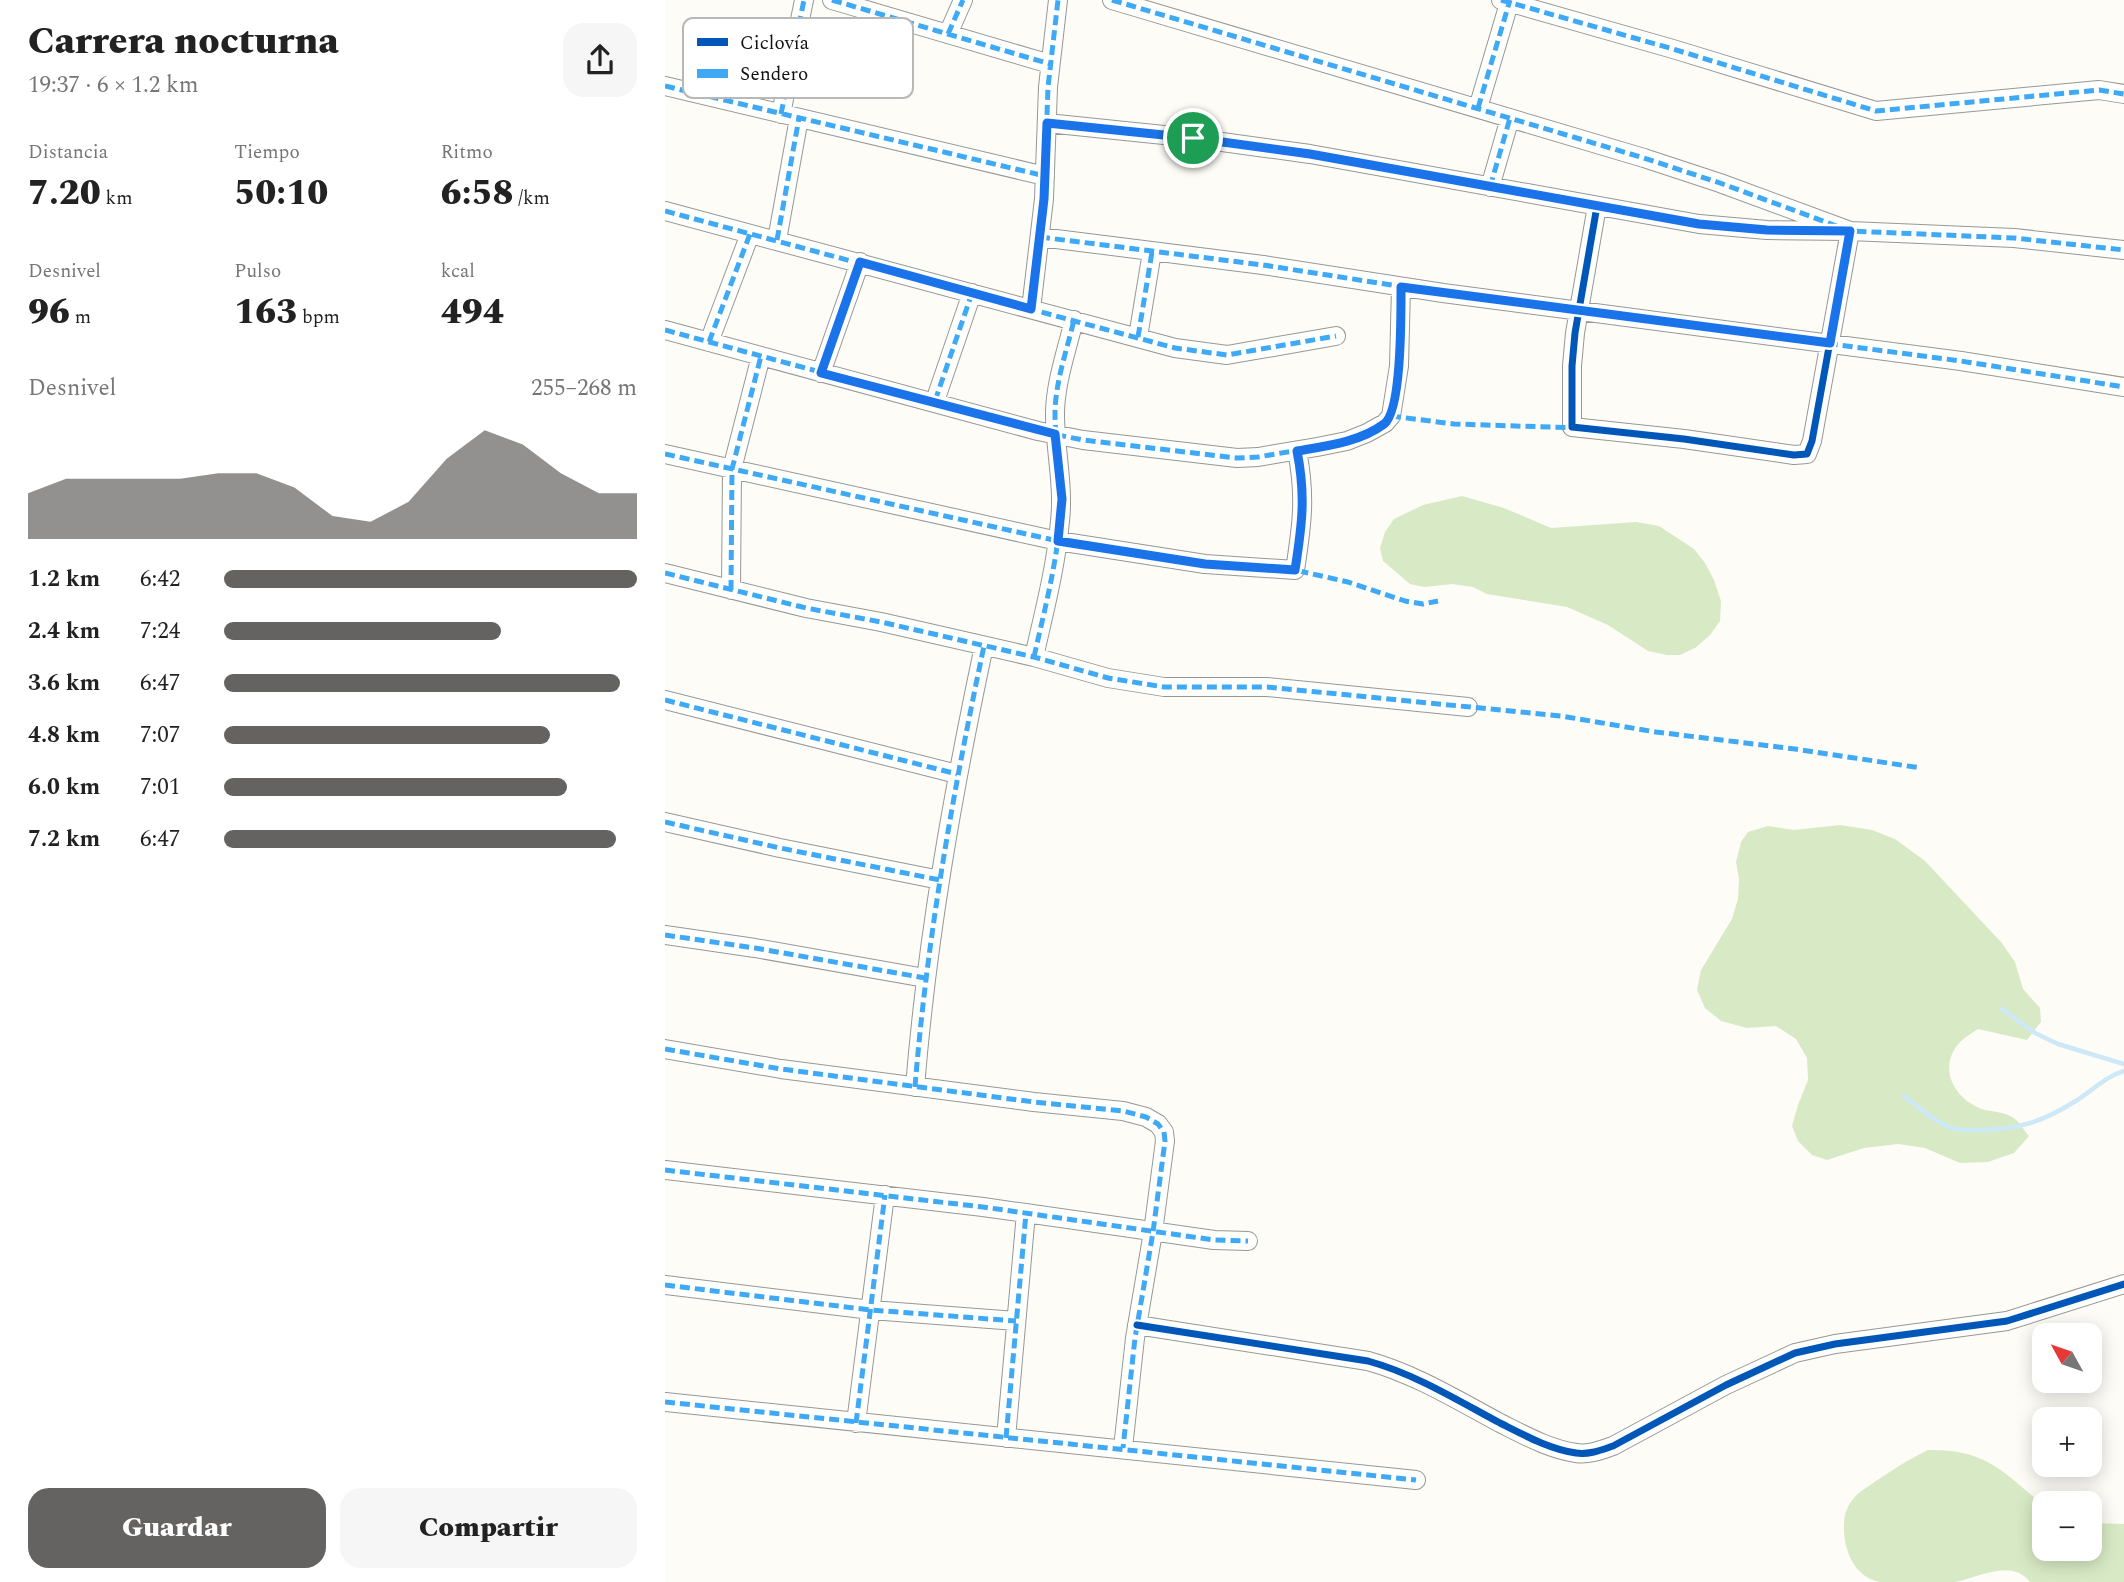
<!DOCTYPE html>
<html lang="es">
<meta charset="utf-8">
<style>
body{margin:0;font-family:Spectral,serif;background:#f6f6f6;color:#222;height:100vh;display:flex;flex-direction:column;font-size:26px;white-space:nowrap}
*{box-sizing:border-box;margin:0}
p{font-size:23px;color:#767676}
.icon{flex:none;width:38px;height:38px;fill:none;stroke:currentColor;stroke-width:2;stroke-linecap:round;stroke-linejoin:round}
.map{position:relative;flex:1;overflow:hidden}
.sheet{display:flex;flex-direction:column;background:#fff;width:665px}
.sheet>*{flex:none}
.needle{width:46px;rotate:310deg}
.controls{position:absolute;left:1367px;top:1323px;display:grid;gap:14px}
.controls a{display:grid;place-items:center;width:70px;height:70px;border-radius:14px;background:#fff;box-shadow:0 4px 18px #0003;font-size:35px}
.pin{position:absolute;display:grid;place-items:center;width:60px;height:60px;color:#fff;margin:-30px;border:4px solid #fff;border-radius:50%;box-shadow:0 2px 7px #0007}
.round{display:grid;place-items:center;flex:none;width:74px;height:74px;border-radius:21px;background:#f6f6f6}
.overview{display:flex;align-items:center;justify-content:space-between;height:119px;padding:0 28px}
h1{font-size:38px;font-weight:800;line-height:52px}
.metrics{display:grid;grid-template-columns:repeat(3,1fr);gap:10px;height:119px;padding:7px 28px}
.metrics div{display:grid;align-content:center}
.metrics b{font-size:35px;font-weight:800}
.metrics small{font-size:19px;font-weight:400}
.metrics p{font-size:19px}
.chart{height:196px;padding:14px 28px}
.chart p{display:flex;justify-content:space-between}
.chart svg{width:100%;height:126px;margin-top:7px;fill:#646362;opacity:.7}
.action{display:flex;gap:14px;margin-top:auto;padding:14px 28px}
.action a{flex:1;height:80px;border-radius:21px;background:#646362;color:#fff;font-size:28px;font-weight:800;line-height:80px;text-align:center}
.action a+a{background:#f6f6f6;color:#222}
ul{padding:0 28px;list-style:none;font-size:23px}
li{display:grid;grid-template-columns:112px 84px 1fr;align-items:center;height:52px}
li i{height:18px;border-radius:9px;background:#646362}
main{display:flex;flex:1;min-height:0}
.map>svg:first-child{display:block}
.forest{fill:#d8eac5}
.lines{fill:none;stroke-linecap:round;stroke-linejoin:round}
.stream{stroke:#cde8f7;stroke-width:4.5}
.minor-casing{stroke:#979795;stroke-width:20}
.minor{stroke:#fffffe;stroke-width:18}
.quiet{stroke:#3fa9f5;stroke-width:5;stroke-dasharray:10 5;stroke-linecap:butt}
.cycleway-casing{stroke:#fff;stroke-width:11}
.cycleway{stroke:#0057b8;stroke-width:7}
.route-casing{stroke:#fff;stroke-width:14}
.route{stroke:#1a73e8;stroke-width:9}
.key{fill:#fff;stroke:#b8b8b8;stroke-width:2}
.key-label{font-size:19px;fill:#111}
</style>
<main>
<section class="sheet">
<div class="overview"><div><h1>Carrera nocturna</h1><p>19:37 · 6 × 1.2 km</p></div><a class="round"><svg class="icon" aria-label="share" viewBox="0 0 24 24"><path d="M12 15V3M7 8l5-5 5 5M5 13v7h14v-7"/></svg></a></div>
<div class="metrics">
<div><p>Distancia</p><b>7.20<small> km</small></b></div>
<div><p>Tiempo</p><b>50:10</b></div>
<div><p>Ritmo</p><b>6:58<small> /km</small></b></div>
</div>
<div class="metrics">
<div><p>Desnivel</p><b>96<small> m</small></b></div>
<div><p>Pulso</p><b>163<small> bpm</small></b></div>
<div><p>kcal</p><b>494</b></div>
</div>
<div class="chart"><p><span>Desnivel</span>255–268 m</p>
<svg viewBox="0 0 160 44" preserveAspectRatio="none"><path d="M0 44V28L10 23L20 23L30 23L40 23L50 21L60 21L70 26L80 36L90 38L100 31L110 16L120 6L130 11L140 21L150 28L160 28V44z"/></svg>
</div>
<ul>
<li><b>1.2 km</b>6:42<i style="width:100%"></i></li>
<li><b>2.4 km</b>7:24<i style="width:67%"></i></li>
<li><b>3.6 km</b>6:47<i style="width:96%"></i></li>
<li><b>4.8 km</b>7:07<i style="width:79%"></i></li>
<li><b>6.0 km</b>7:01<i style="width:83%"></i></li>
<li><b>7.2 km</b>6:47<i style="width:95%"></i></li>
</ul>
<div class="action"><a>Guardar</a><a>Compartir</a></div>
</section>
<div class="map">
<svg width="1459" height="1582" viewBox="0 0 1459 1582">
<rect width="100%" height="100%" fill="#fdfcf7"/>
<path class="forest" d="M 797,496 L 839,508 L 886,528 L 971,522 L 994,526 L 1029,549 L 1040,563 L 1049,580 L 1056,601 L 1055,621 L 1045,635 L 1030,648 L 1015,655 L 1002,655 L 983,651 L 943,625 L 902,607 L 822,594 L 808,587 L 788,584 L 759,587 L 745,584 L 718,561 L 715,548 L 720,532 L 729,519 L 758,505 Z
M 1175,825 L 1207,830 L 1230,839 L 1260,861 L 1336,942 L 1350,962 L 1358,989 L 1375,1008 L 1376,1022 L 1362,1040 L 1313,1029 C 1307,1033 1300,1037 1295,1042 C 1273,1066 1287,1096 1314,1108 C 1325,1113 1339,1110 1350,1119 C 1355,1123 1359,1130 1364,1136 L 1349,1153 L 1323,1162 L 1295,1163 L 1260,1148 L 1233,1144 L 1199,1148 L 1162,1160 L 1147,1155 L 1133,1141 L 1127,1126 L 1133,1105 L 1143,1080 L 1142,1058 L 1131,1039 L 1111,1026 L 1082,1028 L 1056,1021 L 1040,1008 L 1032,990 L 1036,970 L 1067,919 L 1073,899 L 1074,879 L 1071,862 L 1076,842 L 1083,832 L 1103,826 L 1129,830 Z
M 1263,1450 C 1320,1449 1338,1471 1379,1506 L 1379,1549 L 1424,1549 L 1425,1523 L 1459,1524 L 1459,1582 L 1365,1582 C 1347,1558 1314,1577 1290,1582 C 1278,1582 1265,1582 1253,1582 C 1241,1582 1227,1582 1215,1582 C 1188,1577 1178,1548 1179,1524 C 1179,1512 1185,1500 1195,1492 C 1217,1477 1238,1462 1263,1450 Z"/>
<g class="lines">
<path class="stream" d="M 1337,1009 L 1370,1033 L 1393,1044 L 1459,1064
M 1239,1096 C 1251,1105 1271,1123 1284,1127 C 1294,1131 1306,1130 1316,1130 C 1354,1129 1377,1122 1409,1102 C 1426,1092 1439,1077 1459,1071"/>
<defs>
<path id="minor" d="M 167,0 L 385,64
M 447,0 L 979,158 L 1055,183 L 1185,231 L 1349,238 L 1459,250
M 836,0 L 1008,49 L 1211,111 L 1434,90 L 1459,94
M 283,34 L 298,0
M 0,86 L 380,176
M 813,108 L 845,0
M 116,114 L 139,0
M 382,123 L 528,138 L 645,154 L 1034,224 L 1102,230 L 1185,231 L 1147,441 L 1142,454 L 1129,455 L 1019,439 L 907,427 L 907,366 L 910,333 L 932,206
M 825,187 L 845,118
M 0,211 L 510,348 L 562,355 L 671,336
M 375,237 L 598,265 L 778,293 L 1296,361 L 1459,387
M 112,240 L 134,118
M 366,309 L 379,199 L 383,87 L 393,0
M 0,330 L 373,431 L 418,440 L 572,458 L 593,457 L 652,447 L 682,441 L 702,433 L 720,423 L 726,416 L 734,366 L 736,287
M 473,337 L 487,252
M 44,342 L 85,234
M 156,373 L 195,262
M 270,401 L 307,293
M 0,454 L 393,541 L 540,564 L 630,570 C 637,525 641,496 632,451
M 0,573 L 141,608 L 216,622 L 369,657 L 443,678 L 499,687 L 602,687 L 803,707
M 66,590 L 67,469 L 96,356
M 369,657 C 379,612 391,567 395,521 C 399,485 390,450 390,414 C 390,383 402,350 409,320
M 0,700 L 292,774
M 0,822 L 115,848 L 275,880
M 0,935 L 90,948 L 260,978
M 0,1049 L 116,1069 L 369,1102 L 458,1111 L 481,1117 L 493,1124 L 499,1132 L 500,1141 L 488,1232 L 470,1338 L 458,1448
M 250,1087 C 262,938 288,792 319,646
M 0,1170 L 318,1207 L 549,1240 L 583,1241
M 0,1285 L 206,1310 L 351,1321
M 472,1325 L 703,1361 C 750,1374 792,1400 835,1423 C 859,1435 884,1449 911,1453 C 924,1455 936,1450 948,1446 L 1061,1385 L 1130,1353 L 1170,1344 L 1342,1321 L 1459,1284
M 0,1402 L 751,1480
M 191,1423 L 220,1195
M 341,1438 L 361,1213"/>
</defs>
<use href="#minor" class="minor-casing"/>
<use href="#minor" class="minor"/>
<path class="quiet" d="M 167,0 L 385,64
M 447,0 L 979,158 L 1055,183 L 1185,231 L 1349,238 L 1459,250
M 836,0 L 1008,49 L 1211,111 L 1434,90 L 1459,94
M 283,34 L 298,0
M 0,86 L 380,176
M 813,108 L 845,0
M 116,114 L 139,0
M 825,187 L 845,118
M 0,211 L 510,348 L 562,355 L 671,336
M 375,237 L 598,265 L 778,293 L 1296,361 L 1459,387
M 112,240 L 134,118
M 366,309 L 379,199 L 383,87 L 393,0
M 0,330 L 373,431 L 418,440 L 572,458 L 593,457 L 652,447 L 682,441 L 702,433 L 720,423 L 726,416 L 734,366 L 736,287
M 473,337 L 487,252
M 44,342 L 85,234
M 156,373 L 195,262
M 270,401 L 307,293
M 726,416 L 789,424 L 914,428
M 0,454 L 393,541 L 540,564 L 630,570 L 683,582 L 740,601 L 758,604 L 773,601
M 630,570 C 637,525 641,496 632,451
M 0,573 L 141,608 L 216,622 L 369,657 L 443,678 L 499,687 L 602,687 L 896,716 L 991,732 L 1130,749 L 1256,768
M 66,590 L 67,469 L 96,356
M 369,657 C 379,612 391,567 395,521 C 399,485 390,450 390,414 C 390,383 402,350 409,320
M 0,700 L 292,774
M 0,822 L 115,848 L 275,880
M 0,935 L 90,948 L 260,978
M 0,1049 L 116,1069 L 369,1102 L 458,1111 L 481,1117 L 493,1124 L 499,1132 L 500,1141 L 488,1232 L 470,1338 L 458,1448
M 250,1087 C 262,938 288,792 319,646
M 0,1170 L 318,1207 L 549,1240 L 583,1241
M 0,1285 L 206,1310 L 351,1321
M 0,1402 L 751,1480
M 191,1423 L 220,1195
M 341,1438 L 361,1213"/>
<defs>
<path id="cycleway" d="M 382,123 L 528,138 L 645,154 L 1034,224 L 1102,230 L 1185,231 L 1147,441 L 1142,454 L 1129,455 L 1019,439 L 907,427 L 907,366 L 910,333 L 932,206
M 472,1325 L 703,1361 C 750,1374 792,1400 835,1423 C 859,1435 884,1449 911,1453 C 924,1455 936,1450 948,1446 L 1061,1385 L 1130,1353 L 1170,1344 L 1342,1321 L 1459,1284"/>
</defs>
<use href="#cycleway" class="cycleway-casing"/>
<use href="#cycleway" class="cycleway"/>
</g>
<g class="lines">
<defs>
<path id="route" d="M 382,123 L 528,138 L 645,154 L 1034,224 L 1102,230 L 1185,231 L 1165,343 L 736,287 C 736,311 737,411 719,424 C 695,442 661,446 632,451 C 641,496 637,525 630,570 L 540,564 L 393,541 L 397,499 L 390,434 L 156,373 L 195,262 L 366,309 L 379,199 Z"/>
</defs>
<use href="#route" class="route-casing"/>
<use href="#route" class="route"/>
</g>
<rect x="18" y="18" width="230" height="80" rx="10" class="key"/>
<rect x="32" y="38" width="31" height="8" fill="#0057b8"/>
<rect x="32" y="69" width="31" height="9" fill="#3fa9f5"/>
<g class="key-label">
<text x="75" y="49">Ciclovía</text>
<text x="75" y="80">Sendero</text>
</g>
</svg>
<div class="controls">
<a><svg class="needle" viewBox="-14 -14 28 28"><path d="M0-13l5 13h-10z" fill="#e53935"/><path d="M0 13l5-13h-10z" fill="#767676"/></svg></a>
<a>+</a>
<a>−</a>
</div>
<div class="pin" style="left:528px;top:138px;background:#1e9e55"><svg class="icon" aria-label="arrive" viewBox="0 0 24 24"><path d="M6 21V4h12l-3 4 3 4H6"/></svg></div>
</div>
</main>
